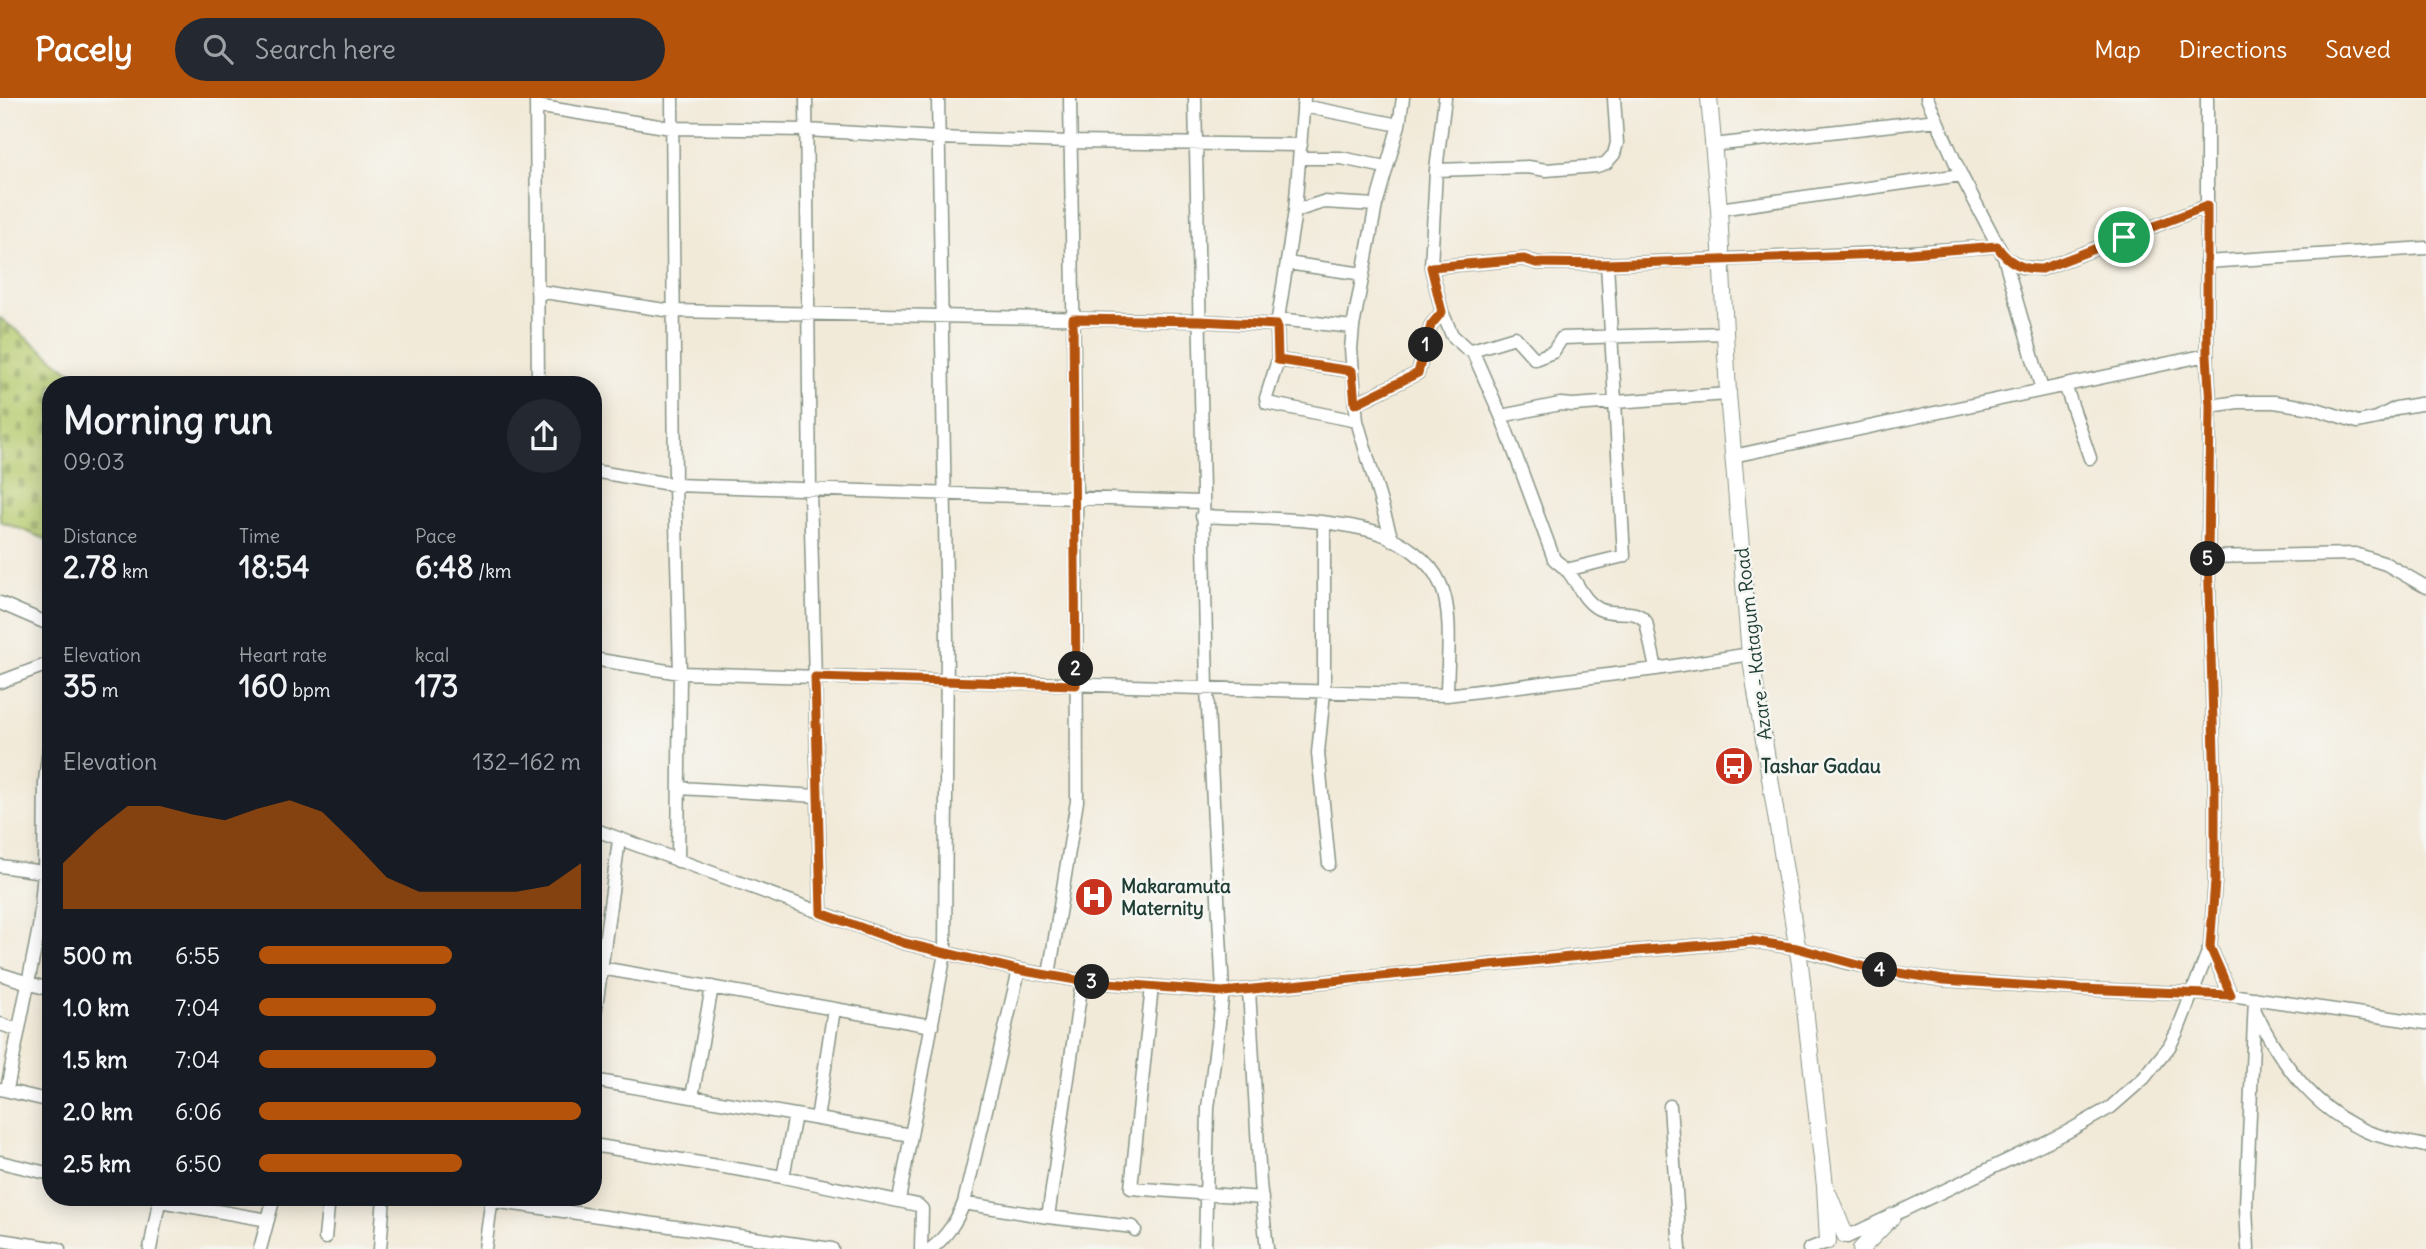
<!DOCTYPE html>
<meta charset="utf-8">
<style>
body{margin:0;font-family:Delius,sans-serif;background:#242831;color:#f1f3f6;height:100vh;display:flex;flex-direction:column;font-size:26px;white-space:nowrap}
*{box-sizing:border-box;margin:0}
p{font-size:23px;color:#9ea1a6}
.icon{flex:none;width:38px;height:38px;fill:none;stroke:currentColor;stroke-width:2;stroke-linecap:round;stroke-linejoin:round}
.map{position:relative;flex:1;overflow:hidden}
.sheet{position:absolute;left:42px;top:278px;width:560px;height:830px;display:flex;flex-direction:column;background:#171b24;border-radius:28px;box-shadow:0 4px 18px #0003}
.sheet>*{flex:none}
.pin{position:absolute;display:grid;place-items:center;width:60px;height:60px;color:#fff;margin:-30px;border:4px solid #fff;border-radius:50%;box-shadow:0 2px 7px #0007}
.km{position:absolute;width:35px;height:35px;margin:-18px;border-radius:50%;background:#222;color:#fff;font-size:19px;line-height:35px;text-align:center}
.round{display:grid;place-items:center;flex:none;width:74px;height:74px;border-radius:37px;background:#242831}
.headline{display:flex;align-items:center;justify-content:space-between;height:119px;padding:0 21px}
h1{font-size:38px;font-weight:800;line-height:52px}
.figures{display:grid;grid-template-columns:repeat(3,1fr);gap:10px;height:119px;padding:7px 21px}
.figures div{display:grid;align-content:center}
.figures b{font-size:30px;font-weight:800}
.figures small{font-size:19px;font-weight:400}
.figures p{font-size:19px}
.chart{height:196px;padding:14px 21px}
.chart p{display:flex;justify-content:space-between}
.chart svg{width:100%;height:126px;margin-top:7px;fill:#b45309;opacity:.7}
ul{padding:0 21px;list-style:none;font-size:23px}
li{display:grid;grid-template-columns:112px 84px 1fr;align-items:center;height:52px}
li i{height:18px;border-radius:9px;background:#b45309}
header{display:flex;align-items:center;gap:42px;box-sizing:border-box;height:98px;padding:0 35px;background:#b45309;color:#fff}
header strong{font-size:33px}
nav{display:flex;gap:38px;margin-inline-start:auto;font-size:24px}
.search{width:490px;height:63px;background:#242831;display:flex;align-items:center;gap:18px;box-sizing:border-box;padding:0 24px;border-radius:38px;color:#9ea1a6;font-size:26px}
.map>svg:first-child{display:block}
.cemetery{fill:url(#cemetery-stones);stroke:#6b8451;stroke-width:2}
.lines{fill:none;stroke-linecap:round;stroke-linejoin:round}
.minor-casing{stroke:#889486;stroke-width:15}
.major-casing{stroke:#889486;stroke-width:18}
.minor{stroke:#fff;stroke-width:12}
.major{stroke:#fff;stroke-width:16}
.route-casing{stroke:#fff;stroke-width:14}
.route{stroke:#b45309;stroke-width:9}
.labels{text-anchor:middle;stroke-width:5;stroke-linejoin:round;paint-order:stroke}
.street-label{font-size:19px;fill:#1f3d34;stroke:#f6f6f2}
.poi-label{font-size:19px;font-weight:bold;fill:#1f3d34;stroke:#f6f6f2;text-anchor:start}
</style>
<header>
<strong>Pacely</strong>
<div class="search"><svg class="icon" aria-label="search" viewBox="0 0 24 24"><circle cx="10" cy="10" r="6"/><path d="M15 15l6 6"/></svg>Search here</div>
<nav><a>Map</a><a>Directions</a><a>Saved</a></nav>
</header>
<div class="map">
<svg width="2426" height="1151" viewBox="0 0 2426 1151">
<defs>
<pattern id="cemetery-stones" width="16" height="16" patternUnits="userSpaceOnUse" patternTransform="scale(1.75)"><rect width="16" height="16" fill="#b7cb6e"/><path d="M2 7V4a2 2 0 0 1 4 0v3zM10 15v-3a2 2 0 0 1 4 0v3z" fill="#94a65b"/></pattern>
</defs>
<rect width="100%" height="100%" fill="#f6f6f2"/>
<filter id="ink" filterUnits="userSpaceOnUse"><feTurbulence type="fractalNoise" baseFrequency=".0143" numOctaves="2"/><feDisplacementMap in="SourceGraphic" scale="14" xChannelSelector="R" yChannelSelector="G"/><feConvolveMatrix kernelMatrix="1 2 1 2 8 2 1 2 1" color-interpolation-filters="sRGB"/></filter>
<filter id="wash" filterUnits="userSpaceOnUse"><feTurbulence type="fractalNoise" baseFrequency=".00686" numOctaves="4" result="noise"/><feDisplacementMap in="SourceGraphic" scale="28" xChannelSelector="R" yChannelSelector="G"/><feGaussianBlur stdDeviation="1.57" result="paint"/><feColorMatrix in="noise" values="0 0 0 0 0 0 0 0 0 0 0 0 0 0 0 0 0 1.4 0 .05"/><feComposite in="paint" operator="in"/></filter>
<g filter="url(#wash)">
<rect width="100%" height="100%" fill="#f2ead9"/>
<path class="cemetery" d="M 0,220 L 88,287 L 51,287 L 51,443 L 0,423 Z"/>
</g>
<g filter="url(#ink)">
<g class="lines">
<defs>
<path id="minor" d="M 536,0 L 538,287
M 672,0 L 675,387 L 680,575 L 678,763
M 806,0 L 810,391 L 821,815
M 1195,0 L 1207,591 L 1223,894 L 1208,1010 L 1205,1151
M 1304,0 L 1295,113 L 1277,227 L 1278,262 L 1352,273
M 1445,0 L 1436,72 L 1431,169 L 1442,214 L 1452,237 L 1467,251 L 1472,252 L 1515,239 L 1535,261 L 1553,254 L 1562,240 L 1726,235
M 1927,0 L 1961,77 L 2004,159 L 2042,292
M 536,8 L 671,30 L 807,32 L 938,40 L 1070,44 L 1301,47
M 1303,8 L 1399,27
M 1713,47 L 1937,22
M 1300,60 L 1341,60 L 1385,69
M 1436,72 L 1528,69 L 1546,72 L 1597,68 L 1606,65 L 1614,56 L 1617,45 L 1614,0
M 1719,111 L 1961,77
M 1295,113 L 1323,104 L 1376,107
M 2004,159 L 2022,169 L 2042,171 L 2207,108
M 2206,164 L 2426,150
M 1287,165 L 1363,176
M 1431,169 L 1524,161 L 1537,165 L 1607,166 L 1911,154 L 1997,148
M 537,193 L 672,213 L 1200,223 L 1277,227
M 1278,221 L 1353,229
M 1472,252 L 1501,318 L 1554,461 C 1558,465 1563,468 1567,472 C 1578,485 1583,503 1599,511 C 1615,519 1635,508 1646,524 L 1656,571
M 1278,262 L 1266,300 L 1267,305 L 1357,323
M 2065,287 L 2090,360
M 1355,306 L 1418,275 L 1431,227 L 1442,214
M 2210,308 L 2238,304 L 2274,304 L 2313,310 L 2358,324 L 2377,320 L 2396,310 L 2426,305
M 1501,318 L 1560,306 L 1573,307 L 1728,296
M 1733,358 L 2207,257
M 593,373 L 675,387 L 1202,404
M 1202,418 C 1255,421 1329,419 1379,435 C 1402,443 1430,462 1440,485 C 1454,514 1447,564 1447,597
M 1324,425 L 1324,594 L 1318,655 L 1329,766
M 1392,442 L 1357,323 L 1351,251 L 1353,229 L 1376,107 L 1399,27 L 1403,0
M 2208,459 L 2355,456 L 2386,466 L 2426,489
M 1566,472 L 1624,458 L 1607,166
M 0,505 L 51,527
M 593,561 L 680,575 L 1447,597 L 1656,571 L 1750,556
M 0,584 L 51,565
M 679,690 L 818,698
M 593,731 L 904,845 L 1019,872 L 1082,883 L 1223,894 L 1589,857 L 1752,843 L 1797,850 L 1848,865 L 1896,875 L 1944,882 L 2081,891 L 2231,897 L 2426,925
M 0,768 L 50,775
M 2210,849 L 2231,897
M 601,870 L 932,928
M 0,876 L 51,892
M 1049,877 L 1077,703 L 1076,400 L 1070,0
M 1152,888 L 1131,1090 L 1262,1100
M 1249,892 L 1260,1085 L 1267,1151
M 2255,913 C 2279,963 2314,1012 2368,1034 C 2386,1041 2407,1044 2426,1048
M 0,926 L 18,932
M 593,931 L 619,742
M 593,982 L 911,1037
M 0,991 L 51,1003
M 7,991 L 39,830 L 44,773 L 45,683 L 51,634
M 692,999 L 712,889
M 1670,1008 L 1680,1151
M 817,1021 L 834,911
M 593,1047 L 783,1079 L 918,1107 L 922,1111 L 921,1151
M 0,1064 L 51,1076
M 783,1079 L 795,1017
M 899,1102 L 945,855 L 947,540 L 938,0
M 160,1103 L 268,1122
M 492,1103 L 832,1151
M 964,1105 L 1048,1119 L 1133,1129 L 1135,1132
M 1048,1119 L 1082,883
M 1847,1139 L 2067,1034 L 2111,1009 L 2144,980 L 2169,949 L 2177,934 L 2210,849 L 2215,783 L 2215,688 L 2208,459 L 2210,308 L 2207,257 L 2207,0
M 325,1140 L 329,1099
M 0,1142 L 59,1151
M 150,1151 L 160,1099
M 260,1151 L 274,1099
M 380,1151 L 384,1099
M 485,1151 L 492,1099
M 931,1151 C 947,1138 956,1124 964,1105 L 1019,872
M 1809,1151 L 1827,1144
M 2248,1151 L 2246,1108 L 2255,900"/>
<path id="major" d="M 1709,0 L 1719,111 L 1728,296 L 1750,556 L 1800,866 L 1825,1088 L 1828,1143
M 1829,1097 L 1845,1137
M 1861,1151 L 1893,1118"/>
</defs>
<use href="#minor" class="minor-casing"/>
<use href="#major" class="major-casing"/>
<use href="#minor" class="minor"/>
<use href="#major" class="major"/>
</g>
</g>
<g class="lines" filter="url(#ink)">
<defs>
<path id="route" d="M 2207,108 L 2207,257 L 2210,308 L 2208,459 L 2215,688 L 2215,783 L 2210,849 L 2231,897 L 2081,891 L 1944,882 L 1873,871 L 1797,850 L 1752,843 L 1590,857 L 1223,894 L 1082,883 L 1018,872 L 904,845 L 821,815 L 815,579 L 1076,587 L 1073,221 L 1200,223 L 1277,227 L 1278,262 L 1352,273 L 1355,306 L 1418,275 L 1431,227 L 1442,214 L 1431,169 L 1524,161 L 1536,165 L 1607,166 L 1911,155 L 1997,148 C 2008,165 2023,172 2042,171 Z"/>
</defs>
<use href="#route" class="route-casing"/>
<use href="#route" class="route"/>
</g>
<defs>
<symbol id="bus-disc" viewBox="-11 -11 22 22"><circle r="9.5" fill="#c8321e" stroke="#f6f6f2"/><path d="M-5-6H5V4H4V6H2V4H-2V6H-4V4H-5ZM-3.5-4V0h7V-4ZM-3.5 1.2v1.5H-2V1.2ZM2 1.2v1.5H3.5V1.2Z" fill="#fff"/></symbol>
<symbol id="hospital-disc" viewBox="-11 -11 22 22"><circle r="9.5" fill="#c8321e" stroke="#f6f6f2"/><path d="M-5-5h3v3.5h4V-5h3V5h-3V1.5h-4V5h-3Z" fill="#fff"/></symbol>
</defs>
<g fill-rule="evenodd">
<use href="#bus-disc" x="1712" y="646" width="44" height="44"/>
<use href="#hospital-disc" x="1072" y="777" width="44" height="44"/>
</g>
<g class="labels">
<g class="street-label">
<text transform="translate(1753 546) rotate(-97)" y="7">Azare - Katagum Road</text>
</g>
<g class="poi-label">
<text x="1761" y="675">Tashar Gadau</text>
<text x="1121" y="795">Makaramuta<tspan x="1121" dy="22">Maternity</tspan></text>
</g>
</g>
</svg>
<div class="pin" style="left:2124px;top:139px;background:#1e9e55"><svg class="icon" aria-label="arrive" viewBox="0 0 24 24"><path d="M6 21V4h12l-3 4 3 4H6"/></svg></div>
<b class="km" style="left:1426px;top:247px">1</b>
<b class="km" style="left:1076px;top:571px">2</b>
<b class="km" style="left:1092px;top:884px">3</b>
<b class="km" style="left:1880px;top:872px">4</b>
<b class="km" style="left:2208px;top:461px">5</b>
<section class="sheet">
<div class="headline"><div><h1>Morning run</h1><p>09:03</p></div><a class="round"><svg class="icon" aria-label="share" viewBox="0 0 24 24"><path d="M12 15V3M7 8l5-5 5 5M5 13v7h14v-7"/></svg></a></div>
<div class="figures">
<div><p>Distance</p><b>2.78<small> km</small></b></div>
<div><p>Time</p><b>18:54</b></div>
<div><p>Pace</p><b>6:48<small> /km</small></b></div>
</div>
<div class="figures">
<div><p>Elevation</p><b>35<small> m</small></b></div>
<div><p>Heart rate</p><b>160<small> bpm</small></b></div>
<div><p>kcal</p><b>173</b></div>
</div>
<div class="chart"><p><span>Elevation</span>132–162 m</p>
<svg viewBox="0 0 160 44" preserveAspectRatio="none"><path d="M0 44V28L10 17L20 8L30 8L40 11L50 13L60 9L70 6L80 10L90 21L100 33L110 38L120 38L130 38L140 38L150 36L160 28V44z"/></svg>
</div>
<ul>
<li><b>500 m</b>6:55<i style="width:60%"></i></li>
<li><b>1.0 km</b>7:04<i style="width:55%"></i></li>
<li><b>1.5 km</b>7:04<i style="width:55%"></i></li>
<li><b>2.0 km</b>6:06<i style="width:100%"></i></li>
<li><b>2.5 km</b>6:50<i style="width:63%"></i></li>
</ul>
</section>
</div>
